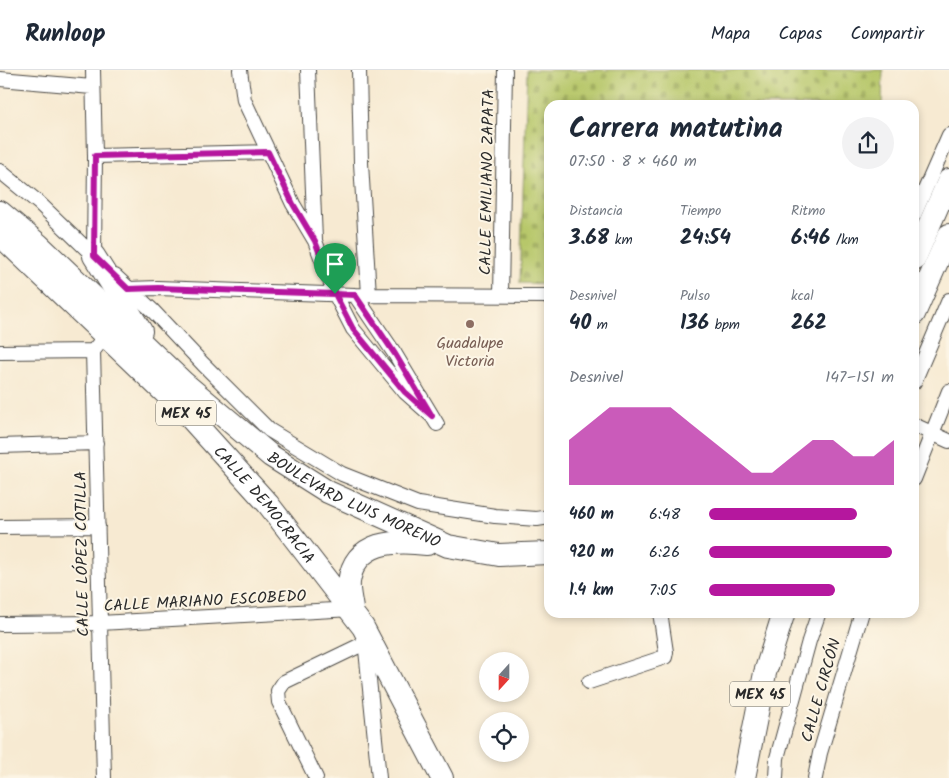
<!DOCTYPE html>
<html lang="es">
<meta charset="utf-8">
<style>
body{margin:0;font-family:Kalam,sans-serif;background:#f2f2f3;color:#1f2937;height:100vh;display:flex;flex-direction:column;font-size:19px;white-space:nowrap}
*{box-sizing:border-box;margin:0}
p{font-size:16px;color:#747a83}
.icon{flex:none;width:28px;height:28px;fill:none;stroke:currentColor;stroke-width:2;stroke-linecap:round;stroke-linejoin:round}
.map{position:relative;flex:1;overflow:hidden}
.drawer{position:absolute;left:544px;top:30px;width:375px;height:518px;display:flex;flex-direction:column;background:#fff;border-radius:15px;box-shadow:0 2px 8px #0003}
.drawer>*{flex:none}
.needle{width:32px;rotate:201deg}
.controls{position:absolute;left:479px;top:582px;display:grid;gap:10px}
.controls a{display:grid;place-items:center;width:50px;height:50px;border-radius:50%;background:#fff;box-shadow:0 2px 8px #0003;font-size:25px}
.pin{position:absolute;display:grid;place-items:center;width:42px;height:42px;color:#fff;margin:-51px -21px;border-radius:50% 50% 50% 0;rotate:-45deg;box-shadow:0 0 5px #0007}
.pin .icon{rotate:45deg}
.round{display:grid;place-items:center;flex:none;width:52px;height:52px;border-radius:26px;background:#f2f2f3}
.head{display:flex;align-items:center;justify-content:space-between;height:85px;padding:0 25px}
h1{font-size:28px;font-weight:700;line-height:38px}
.stats{display:grid;grid-template-columns:repeat(3,1fr);gap:8px;height:85px;padding:5px 25px}
.stats div{display:grid;align-content:center}
.stats b{font-size:21px;font-weight:700}
.stats small{font-size:14px;font-weight:400}
.stats p{font-size:14px}
.chart{height:140px;padding:10px 25px}
.chart p{display:flex;justify-content:space-between}
.chart svg{width:100%;height:90px;margin-top:5px;fill:#b5179e;opacity:.7}
ul{padding:0 25px;list-style:none;font-size:16px}
li{display:grid;grid-template-columns:80px 60px 1fr;align-items:center;height:38px}
li i{height:12px;border-radius:6px;background:#b5179e}
header{display:flex;align-items:center;gap:30px;box-sizing:border-box;height:70px;padding:0 25px;background:#fff;border-bottom:1px solid #e0e1e3}
header strong{font-size:24px}
nav{display:flex;gap:28px;margin-inline-start:auto;font-size:18px}
.map>svg:first-child{display:block}
.cemetery{fill:url(#cemetery-stones);stroke:#71794a}
.lines{fill:none;stroke-linecap:round;stroke-linejoin:round}
.minor-casing{stroke:#4a4844;stroke-width:16}
.trunk-casing{stroke:#4a4844;stroke-width:24}
.minor{stroke:#fff;stroke-width:14}
.trunk{stroke:#fff;stroke-width:22}
.route-casing{stroke:#fff;stroke-width:10}
.route{stroke:#b5179e;stroke-width:6}
.education-dot{fill:#8d6e63;stroke:#fcf5e5;stroke-width:2}
.labels{text-anchor:middle;stroke-width:4;stroke-linejoin:round;paint-order:stroke}
.shield{fill:#fcf5e5;stroke:#6a6863;stroke-width:1}
.shield-label{font-size:15px;font-weight:bold;fill:#2b2b2b}
.street-label{font-size:16px;fill:#2b2b2b;stroke:#fcf5e5}
.education-label{font-size:16px;fill:#785e54;stroke:#fcf5e5}
</style>
<header>
<strong>Runloop</strong>
<nav><a>Mapa</a><a>Capas</a><a>Compartir</a></nav>
</header>
<div class="map">
<svg width="949" height="708" viewBox="0 0 949 708">
<defs>
<pattern id="cemetery-stones" width="16" height="16" patternUnits="userSpaceOnUse" patternTransform="scale(1.25)"><rect width="16" height="16" fill="#b7c76a"/><path d="M2 7V4a2 2 0 0 1 4 0v3zM10 15v-3a2 2 0 0 1 4 0v3z" fill="#9eab5c"/></pattern>
</defs>
<rect width="100%" height="100%" fill="#fcf5e5"/>
<filter id="ink" filterUnits="userSpaceOnUse"><feTurbulence type="fractalNoise" baseFrequency=".02" numOctaves="2"/><feDisplacementMap in="SourceGraphic" scale="10" xChannelSelector="R" yChannelSelector="G"/><feConvolveMatrix kernelMatrix="1 2 1 2 8 2 1 2 1" color-interpolation-filters="sRGB"/></filter>
<filter id="wash" filterUnits="userSpaceOnUse"><feTurbulence type="fractalNoise" baseFrequency=".0096" numOctaves="4" result="noise"/><feDisplacementMap in="SourceGraphic" scale="20" xChannelSelector="R" yChannelSelector="G"/><feGaussianBlur stdDeviation="1.12" result="paint"/><feColorMatrix in="noise" values="0 0 0 0 0 0 0 0 0 0 0 0 0 0 0 0 0 1.4 0 .05"/><feComposite in="paint" operator="in"/></filter>
<g filter="url(#wash)">
<rect width="100%" height="100%" fill="#f7ead2"/>
<path class="cemetery" d="M 527,0 L 883,0 L 882,35 L 549,35 L 549,214 L 520,213 Z"/>
</g>
<g filter="url(#ink)">
<g class="lines">
<defs>
<path id="minor" d="M 93,0 L 95,86 L 94,186
M 240,0 L 244,30 L 293,134 L 315,171 L 335,224 L 353,259 L 405,322 L 432,346
M 308,0 L 315,170
M 359,0 L 361,93 L 369,225
M 0,9 L 92,17
M 95,86 L 268,82
M 0,101 L 39,133 L 99,191
M 914,145 L 949,65
M 115,206 L 153,241 L 203,294 L 269,360 L 342,404 L 418,434 L 495,446 L 537,449 L 549,447
M 128,219 L 158,218 L 355,225 L 549,226
M 355,225 L 395,284 L 437,354
M 501,225 L 505,0
M 0,282 L 93,281
M 914,312 L 949,230
M 914,355 L 949,371
M 0,376 L 96,373
M 914,409 L 949,321
M 0,457 L 98,456
M 0,554 L 100,553 L 352,539
M 365,570 L 379,708
M 589,612 L 665,587 L 666,582 L 660,542
M 104,708 L 93,281 L 106,265
M 316,708 L 279,632 L 278,621 L 284,612 L 365,573
M 776,708 L 777,688 L 809,571 L 819,542
M 815,708 L 820,683 L 862,542"/>
<g id="trunk">
<path id="s1" d="M 0,142 L 39,175 L 184,313 L 271,386 L 328,422 L 448,476 L 499,485 L 549,483"/>
<path id="s2" d="M 0,165 L 184,341 L 268,434 L 363,557 L 442,708"/>
<path d="M 94,186 L 141,261"/>
<path d="M 914,190 L 949,110"/>
<path d="M 914,244 L 949,165"/>
<path d="M 352,539 C 351,531 348,520 349,512 C 355,470 395,470 427,474"/>
<path d="M 744,708 L 765,603 L 784,542"/>
</g>
</defs>
<use href="#minor" class="minor-casing"/>
<use href="#trunk" class="trunk-casing"/>
<use href="#minor" class="minor"/>
<use href="#trunk" class="trunk"/>
</g>
</g>
<g class="lines" filter="url(#ink)">
<defs>
<path id="route" d="M 335,224 L 158,218 L 128,219 L 94,186 L 95,86 L 268,82 L 293,134 L 315,171 L 335,224 L 353,259 L 405,322 L 432,346 L 395,284 L 355,225 L 335,224"/>
</defs>
<use href="#route" class="route-casing"/>
<use href="#route" class="route"/>
</g>
<circle class="education-dot" cx="470" cy="254" r="5"/>
<g class="labels">
<g class="shield">
<rect x="156" y="330.5" width="60" height="25" rx="4"/>
<rect x="730" y="611.5" width="60" height="25" rx="4"/>
</g>
<g class="shield-label">
<text x="186" y="348">MEX 45</text>
<text x="760" y="629">MEX 45</text>
</g>
<g class="street-label">
<text transform="translate(486 112) rotate(-89)" y="6">CALLE EMILIANO ZAPATA</text>
<text dy="6" stroke="none"><textPath href="#s1" startOffset="459">BOULEVARD LUIS MORENO</textPath></text>
<text dy="6" stroke="none"><textPath href="#s2" startOffset="378">CALLE DEMOCRACIA</textPath></text>
<text transform="translate(81 484) rotate(-91)" y="6">CALLE LÓPEZ COTILLA</text>
<text transform="translate(205 530) rotate(-3)" y="6">CALLE MARIANO ESCOBEDO</text>
<text transform="translate(820 620) rotate(-74)" y="6">CALLE CIRCÓN</text>
</g>
<g class="education-label">
<text x="470" y="278">Guadalupe<tspan x="470" dy="18">Victoria</tspan></text>
</g>
</g>
</svg>
<div class="controls">
<a><svg class="needle" viewBox="-14 -14 28 28"><path d="M0-13l5 13h-10z" fill="#e53935"/><path d="M0 13l5-13h-10z" fill="#747a83"/></svg></a>
<a><svg class="icon" aria-label="locate" viewBox="0 0 24 24"><circle cx="12" cy="12" r="6"/><path d="M12 2v4M12 18v4M2 12h4M18 12h4"/></svg></a>
</div>
<div class="pin" style="left:335px;top:224px;background:#1e9e55"><svg class="icon" aria-label="arrive" viewBox="0 0 24 24"><path d="M6 21V4h12l-3 4 3 4H6"/></svg></div>
<section class="drawer">
<div class="head"><div><h1>Carrera matutina</h1><p>07:50 · 8 × 460 m</p></div><a class="round"><svg class="icon" aria-label="share" viewBox="0 0 24 24"><path d="M12 15V3M7 8l5-5 5 5M5 13v7h14v-7"/></svg></a></div>
<div class="stats">
<div><p>Distancia</p><b>3.68<small> km</small></b></div>
<div><p>Tiempo</p><b>24:54</b></div>
<div><p>Ritmo</p><b>6:46<small> /km</small></b></div>
</div>
<div class="stats">
<div><p>Desnivel</p><b>40<small> m</small></b></div>
<div><p>Pulso</p><b>136<small> bpm</small></b></div>
<div><p>kcal</p><b>262</b></div>
</div>
<div class="chart"><p><span>Desnivel</span>147–151 m</p>
<svg viewBox="0 0 160 44" preserveAspectRatio="none"><path d="M0 44V22L10 14L20 6L30 6L40 6L50 6L60 14L70 22L80 30L90 38L100 38L110 30L120 22L130 22L140 30L150 30L160 22V44z"/></svg>
</div>
<ul>
<li><b>460 m</b>6:48<i style="width:80%"></i></li>
<li><b>920 m</b>6:26<i style="width:99%"></i></li>
<li><b>1.4 km</b>7:05<i style="width:68%"></i></li>
</ul>
</section>
</div>
